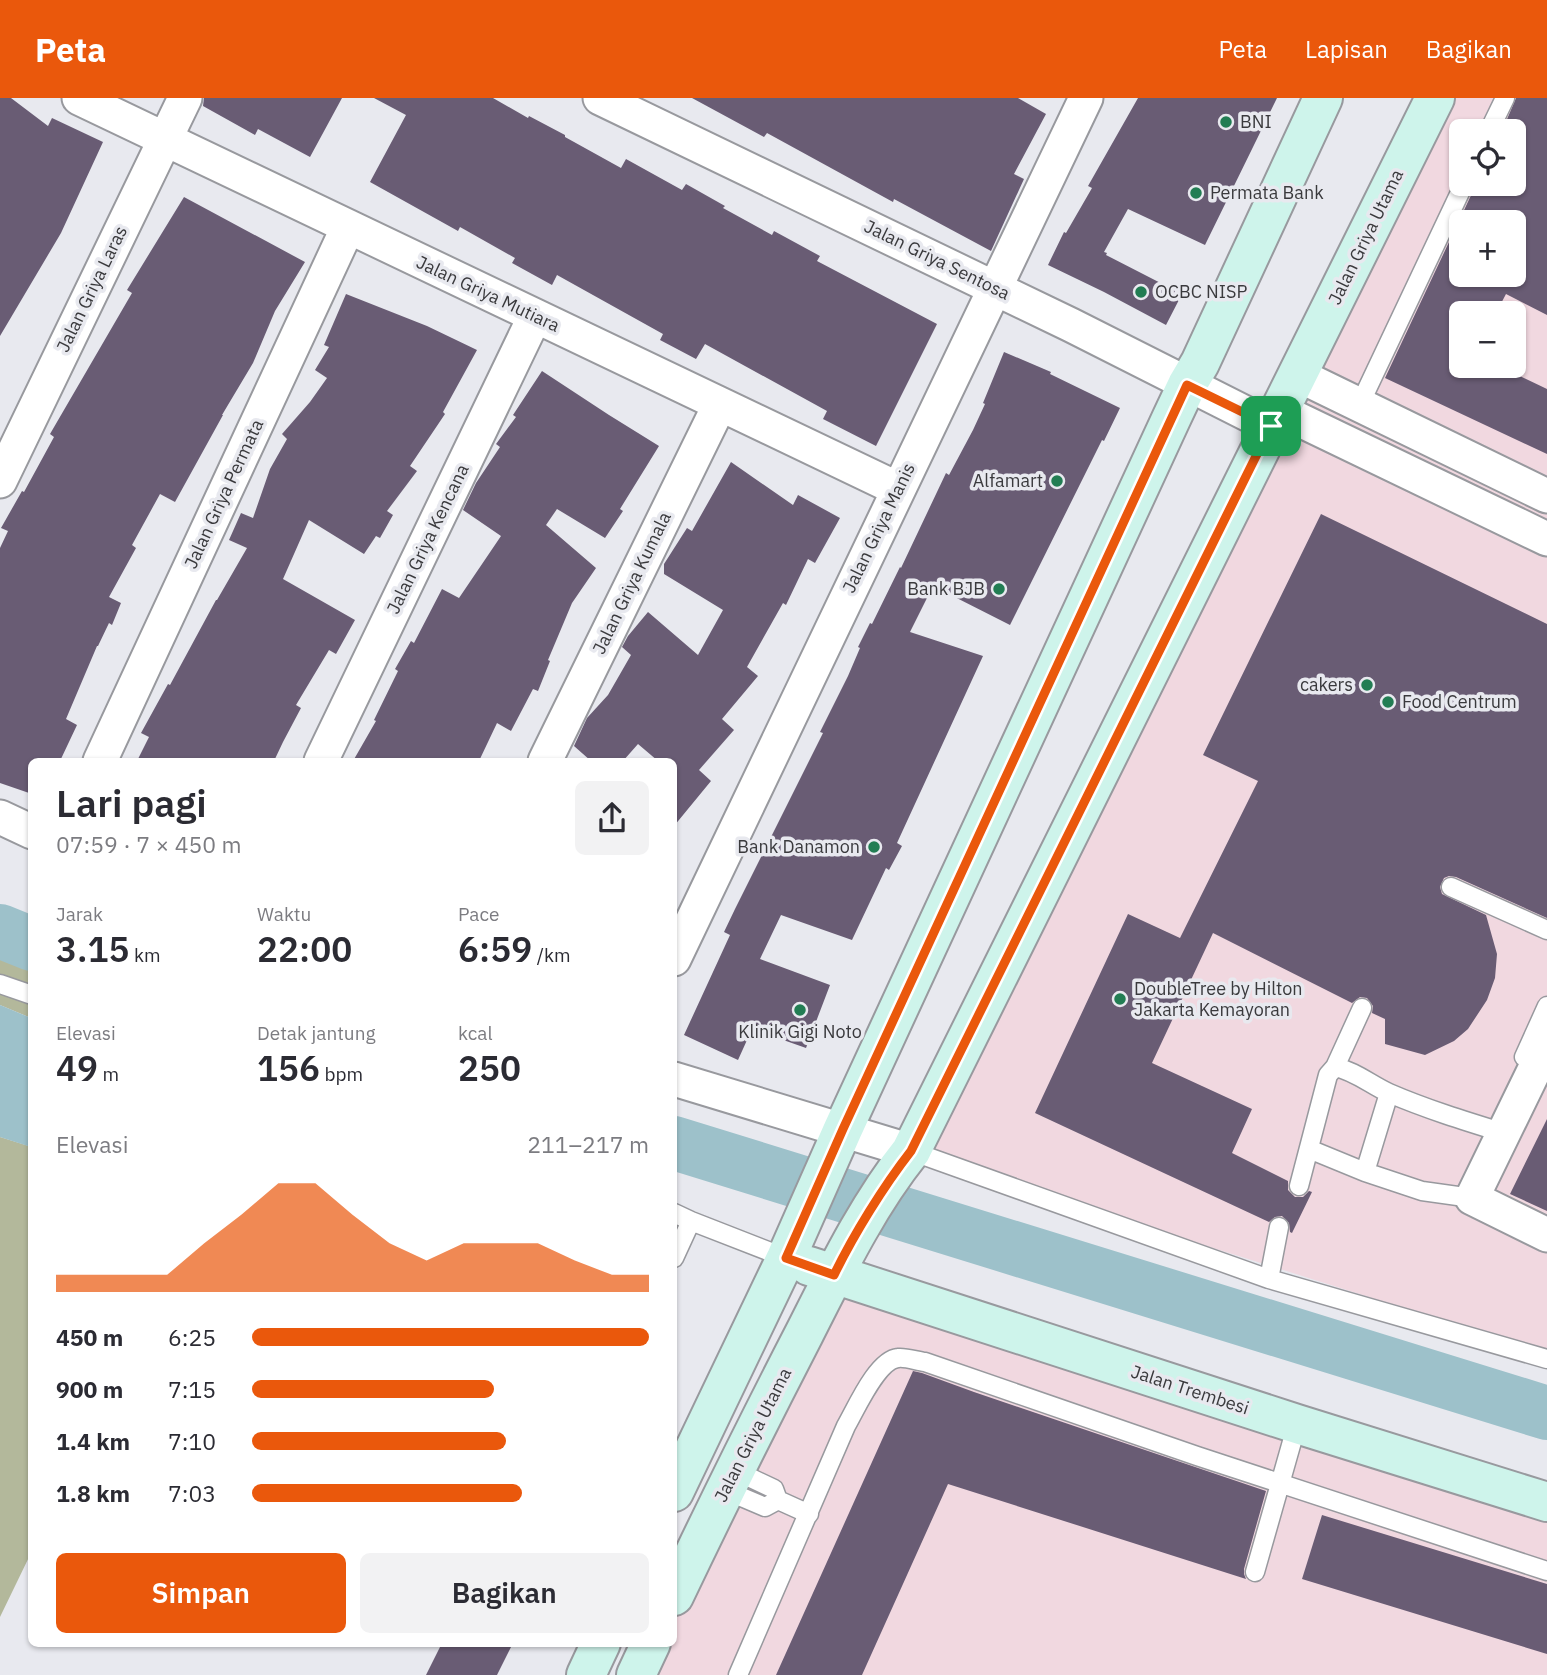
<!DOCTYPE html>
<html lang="id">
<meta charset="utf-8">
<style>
body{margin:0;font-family:"IBM Plex Sans",sans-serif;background:#f2f2f3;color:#2b2b33;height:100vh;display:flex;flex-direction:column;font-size:26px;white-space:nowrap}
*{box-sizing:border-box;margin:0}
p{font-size:23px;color:#7c7c81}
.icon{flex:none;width:38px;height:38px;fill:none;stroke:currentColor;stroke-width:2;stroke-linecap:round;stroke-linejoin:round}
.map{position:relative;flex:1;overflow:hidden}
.panel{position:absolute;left:28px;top:660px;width:649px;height:889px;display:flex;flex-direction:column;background:#fff;border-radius:10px;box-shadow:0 2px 5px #0004}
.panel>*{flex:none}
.buttons{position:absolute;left:1449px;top:21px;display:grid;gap:14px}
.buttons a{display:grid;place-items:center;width:77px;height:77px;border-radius:10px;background:#fff;box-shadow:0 2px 5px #0004;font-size:35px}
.pin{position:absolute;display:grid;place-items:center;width:60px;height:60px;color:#fff;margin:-30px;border-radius:14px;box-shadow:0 4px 10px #0006}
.round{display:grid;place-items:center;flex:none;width:74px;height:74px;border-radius:10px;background:#f2f2f3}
.head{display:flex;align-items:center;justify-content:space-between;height:119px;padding:0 28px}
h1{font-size:38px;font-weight:600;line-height:52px}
.stats{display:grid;grid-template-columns:repeat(3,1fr);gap:10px;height:119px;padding:7px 28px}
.stats div{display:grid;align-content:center}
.stats b{font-size:35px;font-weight:600}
.stats small{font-size:19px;font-weight:400}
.stats p{font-size:19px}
.chart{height:196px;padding:14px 28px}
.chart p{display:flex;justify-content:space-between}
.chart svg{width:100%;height:126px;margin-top:7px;fill:#ea580c;opacity:.7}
.action{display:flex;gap:14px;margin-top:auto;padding:14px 28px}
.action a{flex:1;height:80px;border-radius:10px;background:#ea580c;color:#fff;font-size:28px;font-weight:600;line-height:80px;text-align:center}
.action a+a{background:#f2f2f3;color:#2b2b33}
ul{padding:0 28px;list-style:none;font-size:23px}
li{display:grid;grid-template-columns:112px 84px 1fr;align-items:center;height:52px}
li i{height:18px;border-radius:9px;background:#ea580c}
header{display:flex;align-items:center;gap:42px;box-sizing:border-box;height:98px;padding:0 35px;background:#ea580c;color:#fff}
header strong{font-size:33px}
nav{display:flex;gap:38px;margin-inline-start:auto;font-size:24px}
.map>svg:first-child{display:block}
.commercial{fill:#f1d8e0;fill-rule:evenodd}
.forest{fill:#b3b89b}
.water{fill:#9dc1ca}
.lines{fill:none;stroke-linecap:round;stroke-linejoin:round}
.river{stroke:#9dc1ca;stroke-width:54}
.building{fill:#695c74;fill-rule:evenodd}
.lane-casing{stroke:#98999e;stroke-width:21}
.street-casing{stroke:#98999e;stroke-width:37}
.secondary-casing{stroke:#98999e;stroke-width:42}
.lane{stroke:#fff;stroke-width:18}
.street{stroke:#fff;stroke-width:33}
.secondary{stroke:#cef4eb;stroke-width:38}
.route-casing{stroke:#fff;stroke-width:14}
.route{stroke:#ea580c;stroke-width:9}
.poi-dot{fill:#227d53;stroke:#e8e9ef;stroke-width:2.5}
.labels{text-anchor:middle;stroke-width:7;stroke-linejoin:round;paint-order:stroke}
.poi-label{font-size:18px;fill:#3a3a3d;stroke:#e8e9ef;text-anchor:start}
.street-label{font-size:18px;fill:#3a3a3d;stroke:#e8e9ef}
</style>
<header>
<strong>Peta</strong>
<nav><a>Peta</a><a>Lapisan</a><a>Bagikan</a></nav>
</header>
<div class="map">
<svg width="1547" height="1577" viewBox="0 0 1547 1577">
<rect width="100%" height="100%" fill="#e8e9ef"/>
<path class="commercial" d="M 1443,0 L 1547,0 L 1547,1255 L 975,1075 L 911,1053 ZM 1461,33 L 1514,33 L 1514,86 L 1461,86 ZM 1461,124 L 1514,124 L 1514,177 L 1461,177 ZM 1461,215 L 1514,215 L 1514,268 L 1461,268 Z
M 834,1177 L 1547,1402 L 1547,1577 L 636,1577 L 652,1545 L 674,1545 L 674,1501 Z"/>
<path class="forest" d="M 0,847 L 31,858 L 31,920 L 0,907 Z
M 0,1039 L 32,1049 L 31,1455 L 0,1519 Z"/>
<path class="water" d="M 0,907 L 31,920 L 31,1049 L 0,1039 Z"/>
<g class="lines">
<path class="river" d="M 0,833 L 32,846
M 674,1045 L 1547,1315"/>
</g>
<path class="building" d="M 0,0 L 11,0 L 48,28 L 52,20 L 103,44 L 61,135 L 0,238 Z
M 204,0 L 342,0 L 310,59 L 258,31 L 255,37 L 203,8 Z
M 374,0 L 493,0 L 528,20 L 529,18 L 565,37 L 565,39 L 621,70 L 626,61 L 682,92 L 686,86 L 725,108 L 723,110 L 772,137 L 774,133 L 820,158 L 817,163 L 937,226 L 876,348 L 823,321 L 827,313 L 705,246 L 696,261 L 660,242 L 663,236 L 557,177 L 552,187 L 512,165 L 515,160 L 460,129 L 458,133 L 370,84 L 406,17 Z
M 692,0 L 1018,0 L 1046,16 L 1014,76 L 1024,81 L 991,153 L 894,101 L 893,104 L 767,35 L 764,39 Z
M 1138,0 L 1277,0 L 1205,147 L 1128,111 L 1104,154 L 1107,155 L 1106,157 L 1182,196 L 1166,227 L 1104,194 L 1048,167 L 1064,134 L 1066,135 L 1092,90 L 1088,88 Z
M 1516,0 L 1547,0 L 1547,217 L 1506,196 L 1496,215 L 1461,215 L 1461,268 L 1499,268 L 1547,291 L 1547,356 L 1385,280 L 1474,91 L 1475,86 L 1514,86 L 1514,33 L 1502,33 ZM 1461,124 L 1514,124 L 1514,177 L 1461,177 Z
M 184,99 L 305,164 L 275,213 L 253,265 L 222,317 L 223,317 L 175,404 L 160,396 L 132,447 L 136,450 L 109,499 L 121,505 L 112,527 L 109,525 L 98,548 L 97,548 L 66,621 L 77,627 L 60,663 L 32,663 L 32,696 L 0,685 L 0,450 L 8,433 L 1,430 L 22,393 L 24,394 L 54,339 L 50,336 L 132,195 L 127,192 Z
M 346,196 L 427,228 L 477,252 L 443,314 L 445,316 L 410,368 L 417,373 L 387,413 L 393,417 L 380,440 L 376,438 L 364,456 L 309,422 L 283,481 L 355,522 L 336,556 L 329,552 L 296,607 L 301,610 L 283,644 L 274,663 L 137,663 L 149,639 L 141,635 L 168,586 L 170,587 L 216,502 L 217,502 L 247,450 L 229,442 L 241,415 L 253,420 L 270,371 L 287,341 L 282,336 L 310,304 L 327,280 L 315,272 L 329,249 L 324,247 Z
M 1004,254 L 1051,274 L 1050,276 L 1120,310 L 1104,343 L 1102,342 L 1010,527 L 933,488 L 910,534 L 983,558 L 897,745 L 902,748 L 889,772 L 886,770 L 852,842 L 781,817 L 760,861 L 830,887 L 806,950 L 752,931 L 738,962 L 684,937 L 730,837 L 724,834 L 735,811 L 823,635 L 820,634 L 848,578 L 860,550 L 858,549 L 870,525 L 872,526 L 900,469 L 901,470 L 946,375 L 949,377 L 973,332 L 985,306 L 983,305 Z
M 542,273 L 609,317 L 659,348 L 620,411 L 623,413 L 605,440 L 557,411 L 546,427 L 596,470 L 572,505 L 548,562 L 550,563 L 538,593 L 533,591 L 511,633 L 497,625 L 479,663 L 353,663 L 376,623 L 374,622 L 398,573 L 395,571 L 411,543 L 414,545 L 442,491 L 459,500 L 501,438 L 463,412 L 476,385 L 500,349 L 496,346 L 516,319 L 513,317 Z
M 731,364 L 793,407 L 798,397 L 840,420 L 815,465 L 808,461 L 786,507 L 783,505 L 747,569 L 758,578 L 722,621 L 734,632 L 699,672 L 711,683 L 674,728 L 674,663 L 658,663 L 638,646 L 623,663 L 591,663 L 574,648 L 587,620 L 608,597 L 631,557 L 622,549 L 628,538 L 648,514 L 698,557 L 723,512 L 664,476 L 664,466 L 687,430 L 692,433 Z
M 1321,416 L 1547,526 L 1547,820 L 1456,779 L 1449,778 L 1444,780 L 1440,789 L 1442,796 L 1486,817 L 1497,856 L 1495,880 L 1487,902 L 1468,931 L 1454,943 L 1425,957 L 1385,946 L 1385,921 L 1372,915 L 1373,908 L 1367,900 L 1360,899 L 1352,905 L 1213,835 L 1152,965 L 1252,1011 L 1232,1055 L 1288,1083 L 1288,1092 L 1295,1099 L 1303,1099 L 1309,1093 L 1312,1094 L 1292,1135 L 1290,1134 L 1289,1125 L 1282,1118 L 1275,1119 L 1269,1124 L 1035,1015 L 1128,816 L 1180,840 L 1258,683 L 1203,657 Z
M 1547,1021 L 1547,1113 L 1510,1096 Z
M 913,1273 L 922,1275 L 974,1294 L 1266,1393 L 1244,1471 L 1244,1476 L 1246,1481 L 948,1386 L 862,1577 L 776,1577 Z
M 1322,1417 L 1547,1486 L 1547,1556 L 1302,1481 Z
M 442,1545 L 513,1545 L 497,1577 L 426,1577 Z"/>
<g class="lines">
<defs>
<path id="lane" d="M 1489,33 L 1505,0
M 1359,308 L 1464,86
M 1451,789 L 1547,832
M 0,886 L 32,897
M 1524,959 L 1547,908
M 1335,969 L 1362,910
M 1309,1051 L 1365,1074 L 1422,1093 L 1472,1100
M 911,1053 L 1269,1181 L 1547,1261
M 1365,1074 L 1389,995
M 1299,1088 L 1328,977 L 1335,969 C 1355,973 1371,987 1389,995 C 1426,1011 1465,1023 1504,1035
M 674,1115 L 691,1123 L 786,1160
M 674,1160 L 691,1123
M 1269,1181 L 1279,1129
M 734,1372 L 774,1391 L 778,1402 L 809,1416
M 725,1392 L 765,1409 L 778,1402
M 1255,1474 L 1297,1326
M 738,1577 L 846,1328 C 856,1311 877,1262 898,1260 C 906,1259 917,1263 925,1264 L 1197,1358 L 1547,1473"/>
<path id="street" d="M 79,0 L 898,391
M 600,0 L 1071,227 L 1271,328
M 1298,277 L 1547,398
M 1279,312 L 1547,441
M 0,383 L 185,0
M 100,663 L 348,129
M 321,663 L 535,218
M 545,663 L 720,306
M 0,719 L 32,734
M 674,861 L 1086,0
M 1547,946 L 1472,1100 L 1547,1137
M 674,981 L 911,1053"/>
<path id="secondary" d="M 809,1168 L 1297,1326 L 1547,1404
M 674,1394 L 786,1160 L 843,1031 L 1171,321 L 1187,287 L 1200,265 L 1323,0
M 674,1498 C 716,1410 759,1323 804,1236 C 836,1173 867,1108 911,1053 L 1435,0
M 586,1577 L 601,1545
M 636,1577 L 651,1545"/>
</defs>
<use href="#lane" class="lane-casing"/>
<use href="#street" class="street-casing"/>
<use href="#secondary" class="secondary-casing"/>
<use href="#lane" class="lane"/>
<use href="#street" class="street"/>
<use href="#secondary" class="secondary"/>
</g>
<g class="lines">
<defs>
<path id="route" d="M 1187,287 L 1271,328 L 911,1053 C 883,1089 854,1136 834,1177 L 786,1160 L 843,1031 Z"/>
</defs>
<use href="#route" class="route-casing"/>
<use href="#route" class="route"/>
</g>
<g class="poi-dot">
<circle cx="1226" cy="24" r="7"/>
<circle cx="1196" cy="95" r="7"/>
<circle cx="1141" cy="194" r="7"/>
<circle cx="1057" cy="383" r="7"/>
<circle cx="999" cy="491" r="7"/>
<circle cx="1367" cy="587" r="7"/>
<circle cx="1388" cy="604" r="7"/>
<circle cx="874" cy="749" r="7"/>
<circle cx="1120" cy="901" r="7"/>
<circle cx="800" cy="912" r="7"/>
</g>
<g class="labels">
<g class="poi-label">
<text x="1240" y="30">BNI</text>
<text x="1210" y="101">Permata Bank</text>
<text x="1155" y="200">OCBC NISP</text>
<text x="1043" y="389" text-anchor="end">Alfamart</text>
<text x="985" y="497" text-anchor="end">Bank BJB</text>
<text x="1353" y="593" text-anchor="end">cakers</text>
<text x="1402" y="610">Food Centrum</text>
<text x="860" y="755" text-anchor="end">Bank Danamon</text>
<text x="1134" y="897">DoubleTree by Hilton<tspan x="1134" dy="21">Jakarta Kemayoran</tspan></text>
<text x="800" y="940" text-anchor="middle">Klinik Gigi Noto</text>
</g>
<g class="street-label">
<text transform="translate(1366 139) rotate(-64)" y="6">Jalan Griya Utama</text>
<text transform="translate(937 162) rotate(26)" y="6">Jalan Griya Sentosa</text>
<text transform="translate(92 191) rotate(-64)" y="6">Jalan Griya Laras</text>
<text transform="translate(488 196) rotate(25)" y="6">Jalan Griya Mutiara</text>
<text transform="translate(224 396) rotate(-65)" y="6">Jalan Griya Permata</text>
<text transform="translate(879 430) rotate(-64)" y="6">Jalan Griya Manis</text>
<text transform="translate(428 441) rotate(-64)" y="6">Jalan Griya Kencana</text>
<text transform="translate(632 485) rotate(-64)" y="6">Jalan Griya Kumala</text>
<text transform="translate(1190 1292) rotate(18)" y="6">Jalan Trembesi</text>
<text transform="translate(753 1337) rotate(-63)" y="6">Jalan Griya Utama</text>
</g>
</g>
</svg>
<div class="buttons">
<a><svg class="icon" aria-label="locate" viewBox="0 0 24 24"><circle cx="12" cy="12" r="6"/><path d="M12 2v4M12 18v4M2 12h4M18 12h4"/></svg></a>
<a>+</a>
<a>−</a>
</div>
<div class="pin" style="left:1271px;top:328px;background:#1e9e55"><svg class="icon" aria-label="arrive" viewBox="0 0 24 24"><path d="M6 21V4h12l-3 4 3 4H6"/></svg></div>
<section class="panel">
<div class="head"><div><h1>Lari pagi</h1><p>07:59 · 7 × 450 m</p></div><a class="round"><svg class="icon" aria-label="share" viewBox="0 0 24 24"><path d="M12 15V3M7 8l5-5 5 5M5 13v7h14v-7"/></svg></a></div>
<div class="stats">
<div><p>Jarak</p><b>3.15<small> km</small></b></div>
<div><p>Waktu</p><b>22:00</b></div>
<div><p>Pace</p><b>6:59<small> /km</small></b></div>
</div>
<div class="stats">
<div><p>Elevasi</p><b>49<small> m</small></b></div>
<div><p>Detak jantung</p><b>156<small> bpm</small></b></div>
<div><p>kcal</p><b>250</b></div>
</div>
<div class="chart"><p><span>Elevasi</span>211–217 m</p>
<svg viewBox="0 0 160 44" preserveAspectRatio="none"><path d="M0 44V38L10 38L20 38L30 38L40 27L50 17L60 6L70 6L80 17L90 27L100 33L110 27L120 27L130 27L140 33L150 38L160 38V44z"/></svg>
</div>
<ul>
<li><b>450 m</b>6:25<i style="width:100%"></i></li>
<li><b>900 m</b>7:15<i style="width:61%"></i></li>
<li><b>1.4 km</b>7:10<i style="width:64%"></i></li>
<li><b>1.8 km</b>7:03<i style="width:68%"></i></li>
</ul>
<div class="action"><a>Simpan</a><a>Bagikan</a></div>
</section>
</div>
